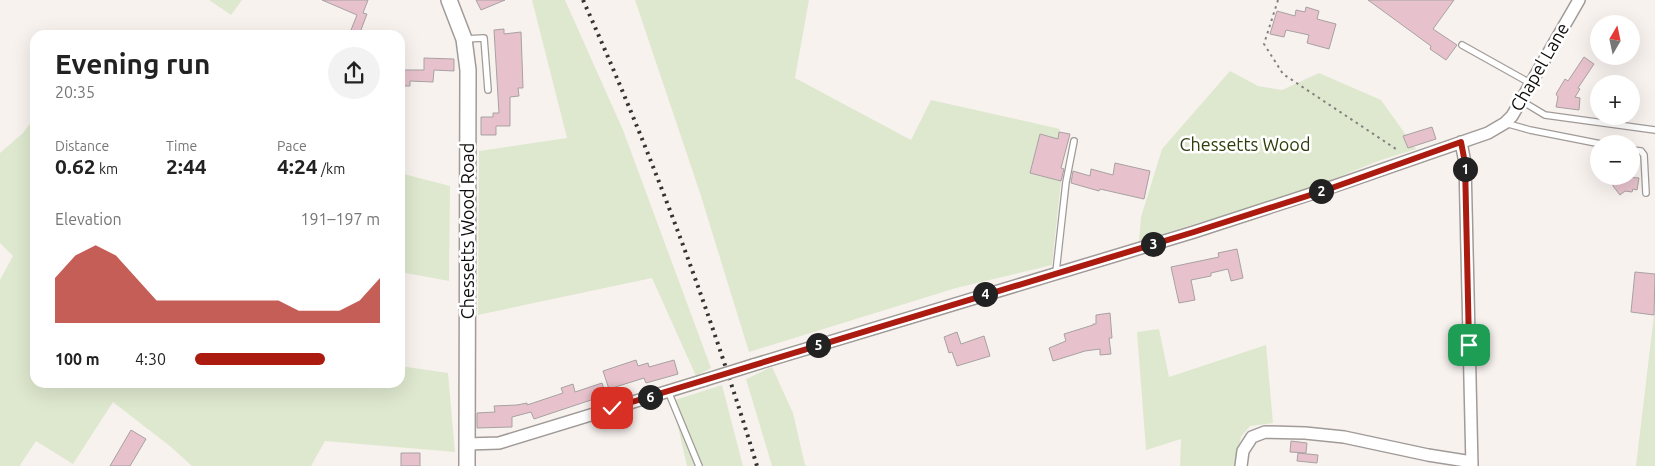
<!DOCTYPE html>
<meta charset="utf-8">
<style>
body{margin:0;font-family:Ubuntu,sans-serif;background:#f2f2f2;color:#222;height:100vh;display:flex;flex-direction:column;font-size:19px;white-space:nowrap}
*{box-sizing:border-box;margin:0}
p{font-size:16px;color:#767676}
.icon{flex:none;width:28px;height:28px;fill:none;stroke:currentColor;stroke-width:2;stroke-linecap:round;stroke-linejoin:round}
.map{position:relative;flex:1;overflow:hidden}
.sheet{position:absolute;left:30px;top:30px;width:375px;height:358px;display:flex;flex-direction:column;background:#fff;border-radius:15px;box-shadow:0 5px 20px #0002}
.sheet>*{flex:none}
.needle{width:32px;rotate:9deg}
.controls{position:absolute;left:1590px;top:15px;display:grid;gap:10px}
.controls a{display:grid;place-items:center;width:50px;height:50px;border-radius:50%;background:#fff;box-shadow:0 5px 20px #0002;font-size:25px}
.pin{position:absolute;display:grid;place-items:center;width:42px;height:42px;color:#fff;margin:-21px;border-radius:10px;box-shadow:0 2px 8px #0006}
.km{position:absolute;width:25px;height:25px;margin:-12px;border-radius:50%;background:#222;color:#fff;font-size:14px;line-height:25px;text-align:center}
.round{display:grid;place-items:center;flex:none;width:52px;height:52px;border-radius:26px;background:#f2f2f2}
.overview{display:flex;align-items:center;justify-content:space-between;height:85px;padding:0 25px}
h1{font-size:28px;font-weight:700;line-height:38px}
.metrics{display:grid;grid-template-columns:repeat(3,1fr);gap:8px;height:85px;padding:5px 25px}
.metrics div{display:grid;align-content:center}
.metrics b{font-size:21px;font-weight:700}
.metrics small{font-size:14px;font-weight:400}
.metrics p{font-size:14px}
.chart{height:140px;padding:10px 25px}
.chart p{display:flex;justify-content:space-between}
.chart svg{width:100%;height:90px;margin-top:5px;fill:#ac1b10;opacity:.7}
ul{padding:0 25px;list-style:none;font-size:16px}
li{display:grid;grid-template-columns:80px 60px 1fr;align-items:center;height:38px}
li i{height:12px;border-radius:6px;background:#ac1b10}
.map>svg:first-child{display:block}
.green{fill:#dee8ce}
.building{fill:#e7c2cc;stroke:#a7a1a2}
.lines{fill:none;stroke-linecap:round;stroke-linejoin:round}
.service-casing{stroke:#a09b98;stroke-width:8}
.minor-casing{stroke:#a09b98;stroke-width:14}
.tertiary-casing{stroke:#a09b98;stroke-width:18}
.path{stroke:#84807e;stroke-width:2;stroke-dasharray:2.5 4;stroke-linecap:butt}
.service{stroke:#fff;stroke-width:5.5}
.minor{stroke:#fff;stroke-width:11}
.tertiary{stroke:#fff;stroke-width:15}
.rail{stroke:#353331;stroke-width:4;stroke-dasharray:2.5 5;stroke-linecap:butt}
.minor-bridge-casing{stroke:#a09b98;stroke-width:14;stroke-linecap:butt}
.minor-bridge{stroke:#fff;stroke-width:11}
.route-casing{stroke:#fff;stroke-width:10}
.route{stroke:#ac1b10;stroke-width:6}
.labels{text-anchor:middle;stroke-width:5;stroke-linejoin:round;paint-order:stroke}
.street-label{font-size:18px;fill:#0f0d0c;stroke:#fff}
.park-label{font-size:18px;fill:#2e3d0b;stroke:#fff}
</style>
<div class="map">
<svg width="1655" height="466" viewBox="0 0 1655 466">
<rect width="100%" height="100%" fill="#f8f2ef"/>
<path class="green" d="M 209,0 L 242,0 L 231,15 Z
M 532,0 L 565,0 L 623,130 L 711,368 L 696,376 L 652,278 L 478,315 L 479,151 L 567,138 Z
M 635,0 L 809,0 L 795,78 L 911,140 L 931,100 L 1060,129 L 1058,139 L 1040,134 L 1030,173 L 1061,181 L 1052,265 L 956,288 L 749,352 L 700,193 Z
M 1230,71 L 1258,86 L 1282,90 L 1319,73 L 1381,100 L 1416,149 L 1381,160 L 1303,191 L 1139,241 L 1141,217 L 1162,149 Z
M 35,117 L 35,382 L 400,382 L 400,366 L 448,373 L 455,452 L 325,441 L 311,466 L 192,466 L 171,447 L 113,402 L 73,464 L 36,441 L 20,465 L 21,466 L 0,466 L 0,280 L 13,256 L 0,243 L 0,153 L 23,133 Z
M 400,173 L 450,186 L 449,281 L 400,272 Z
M 1655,304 L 1655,466 L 1636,466 L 1654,315 Z
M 1159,329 L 1169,377 L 1266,345 L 1273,423 L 1250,426 L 1241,437 L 1236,466 L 1180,466 L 1181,439 L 1146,450 L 1137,332 Z
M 772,367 L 793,413 L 805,465 L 807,466 L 772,466 L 746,379 Z
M 722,385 L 743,466 L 687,466 L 672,401 Z"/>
<path class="building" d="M 322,0 L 368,0 L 363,13 L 367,14 L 359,35 L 349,35 L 357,15 Z
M 476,0 L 505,0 L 481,10 Z
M 1368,0 L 1454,0 L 1433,29 L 1457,45 L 1446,60 L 1430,49 L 1431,46 Z
M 1306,7 L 1319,11 L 1317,19 L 1336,24 L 1329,49 L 1307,43 L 1309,35 L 1286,30 L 1284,37 L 1270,34 L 1277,11 L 1295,16 L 1296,10 L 1305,12 Z
M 504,29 L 504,34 L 521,32 L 523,88 L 518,88 L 519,96 L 510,97 L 510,126 L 496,126 L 496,135 L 481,135 L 481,117 L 493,117 L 493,113 L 499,113 L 494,30 Z
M 1584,57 L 1594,64 L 1578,88 L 1580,89 L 1575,97 L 1580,98 L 1579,110 L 1556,107 L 1558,97 L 1556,94 L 1565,79 L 1568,81 Z
M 424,58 L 454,59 L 454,71 L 434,70 L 433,82 L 410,81 L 410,86 L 400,86 L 400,70 L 424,70 Z
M 1432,127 L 1436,139 L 1408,148 L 1403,136 Z
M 1059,132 L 1070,134 L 1061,168 L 1064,169 L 1061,181 L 1030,173 L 1040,134 L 1058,139 Z
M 1115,163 L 1150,171 L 1144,199 L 1100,189 L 1099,191 L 1071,183 L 1073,171 L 1090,176 L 1091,169 L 1113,175 Z
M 1614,176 L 1639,178 L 1637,190 L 1633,189 L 1632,192 L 1625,191 L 1620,195 L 1613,186 Z
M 1237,249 L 1243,278 L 1231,281 L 1228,269 L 1211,273 L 1211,276 L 1191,280 L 1195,300 L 1179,303 L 1171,267 L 1219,257 L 1218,253 Z
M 1635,272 L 1655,274 L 1654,315 L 1631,312 Z
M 1110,313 L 1112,338 L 1109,338 L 1111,354 L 1100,355 L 1100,349 L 1085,351 L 1053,361 L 1049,348 L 1066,341 L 1064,334 L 1093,325 L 1093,324 L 1096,324 L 1096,315 Z
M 957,332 L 961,344 L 984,336 L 990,356 L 957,366 L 952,352 L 949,353 L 944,337 Z
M 636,360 L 638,366 L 648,363 L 649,367 L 674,360 L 678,374 L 646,383 L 644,378 L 609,389 L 603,371 Z
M 602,383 L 606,395 L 534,419 L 531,412 L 512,417 L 512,427 L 477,428 L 477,413 L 495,412 L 494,406 L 517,405 L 527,403 L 527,405 L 563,393 L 561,388 L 573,384 L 575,392 Z
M 131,430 L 146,439 L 130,466 L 110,466 Z
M 1291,441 L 1307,443 L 1306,453 L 1290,452 Z
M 401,453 L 420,453 L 420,466 L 401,466 Z
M 1298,453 L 1318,455 L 1317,463 L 1297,461 Z"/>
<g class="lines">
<defs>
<path id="service" d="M 464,39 L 484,38 L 488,90
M 1462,45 L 1530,83
M 1520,100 L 1545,115 L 1655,130
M 1505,123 L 1530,130 L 1601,144
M 1631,150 L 1641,151 L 1644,155 L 1646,193
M 1056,272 L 1066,182 L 1074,141
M 668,391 L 699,466"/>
<path id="minor" d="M 1461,142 L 1465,163 L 1472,466
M 753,365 L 1194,232 L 1326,189 L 1488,133 L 1505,123 L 1512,116 L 1579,0
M 467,444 L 499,443 L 705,380
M 1241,466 L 1243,451 L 1252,437 L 1265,432 L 1305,433 L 1344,437 L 1428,455 L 1472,462"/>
<path id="tertiary" d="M 449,0 L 464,39 L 468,70 L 467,466"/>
</defs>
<use href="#service" class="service-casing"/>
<use href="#minor" class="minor-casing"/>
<use href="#tertiary" class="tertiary-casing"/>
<path class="path" d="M 1278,0 L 1264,44 L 1283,74 L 1399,151"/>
<use href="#service" class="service"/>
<use href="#minor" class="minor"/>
<use href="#tertiary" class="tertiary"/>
<path class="rail" d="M 583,0 C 651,152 709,307 757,466"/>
<defs>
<path id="minor-bridge" d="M 705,380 L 753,365"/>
</defs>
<use href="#minor-bridge" class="minor-bridge-casing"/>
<use href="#minor-bridge" class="minor-bridge"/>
</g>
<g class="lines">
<defs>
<path id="route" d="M 612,408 L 1194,232 L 1326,190 L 1461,142 L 1465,163 L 1469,345"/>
</defs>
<use href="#route" class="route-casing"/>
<use href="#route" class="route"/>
</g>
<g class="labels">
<g class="street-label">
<text transform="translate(1540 67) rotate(-60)" y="6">Chapel Lane</text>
<text transform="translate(468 231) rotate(-90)" y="6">Chessetts Wood Road</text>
</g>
<g class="park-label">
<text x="1245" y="151">Chessetts Wood</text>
</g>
</g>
</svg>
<div class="controls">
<a><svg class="needle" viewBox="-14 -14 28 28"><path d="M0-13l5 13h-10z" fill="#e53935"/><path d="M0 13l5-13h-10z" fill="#767676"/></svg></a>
<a>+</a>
<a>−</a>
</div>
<div class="pin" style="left:1469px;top:345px;background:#1e9e55"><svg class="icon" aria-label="arrive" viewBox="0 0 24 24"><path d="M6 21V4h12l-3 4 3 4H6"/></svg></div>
<div class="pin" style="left:612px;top:408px;background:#d93025"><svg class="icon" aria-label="check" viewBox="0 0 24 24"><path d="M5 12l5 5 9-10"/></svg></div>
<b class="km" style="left:1465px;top:169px">1</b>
<b class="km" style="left:1321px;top:191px">2</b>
<b class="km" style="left:1153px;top:244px">3</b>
<b class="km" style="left:985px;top:294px">4</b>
<b class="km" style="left:818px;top:345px">5</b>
<b class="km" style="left:650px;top:397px">6</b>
<section class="sheet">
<div class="overview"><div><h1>Evening run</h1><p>20:35</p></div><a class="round"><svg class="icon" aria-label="share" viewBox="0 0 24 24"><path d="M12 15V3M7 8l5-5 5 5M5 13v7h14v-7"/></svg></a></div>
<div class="metrics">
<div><p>Distance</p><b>0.62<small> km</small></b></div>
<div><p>Time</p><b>2:44</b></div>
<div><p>Pace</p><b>4:24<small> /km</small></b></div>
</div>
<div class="chart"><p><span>Elevation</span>191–197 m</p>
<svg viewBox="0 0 160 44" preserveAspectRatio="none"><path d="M0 44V22L10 11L20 6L30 11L40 22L50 33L60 33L70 33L80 33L90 33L100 33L110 33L120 38L130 38L140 38L150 33L160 22V44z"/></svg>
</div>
<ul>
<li><b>100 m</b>4:30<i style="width:70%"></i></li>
</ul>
</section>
</div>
